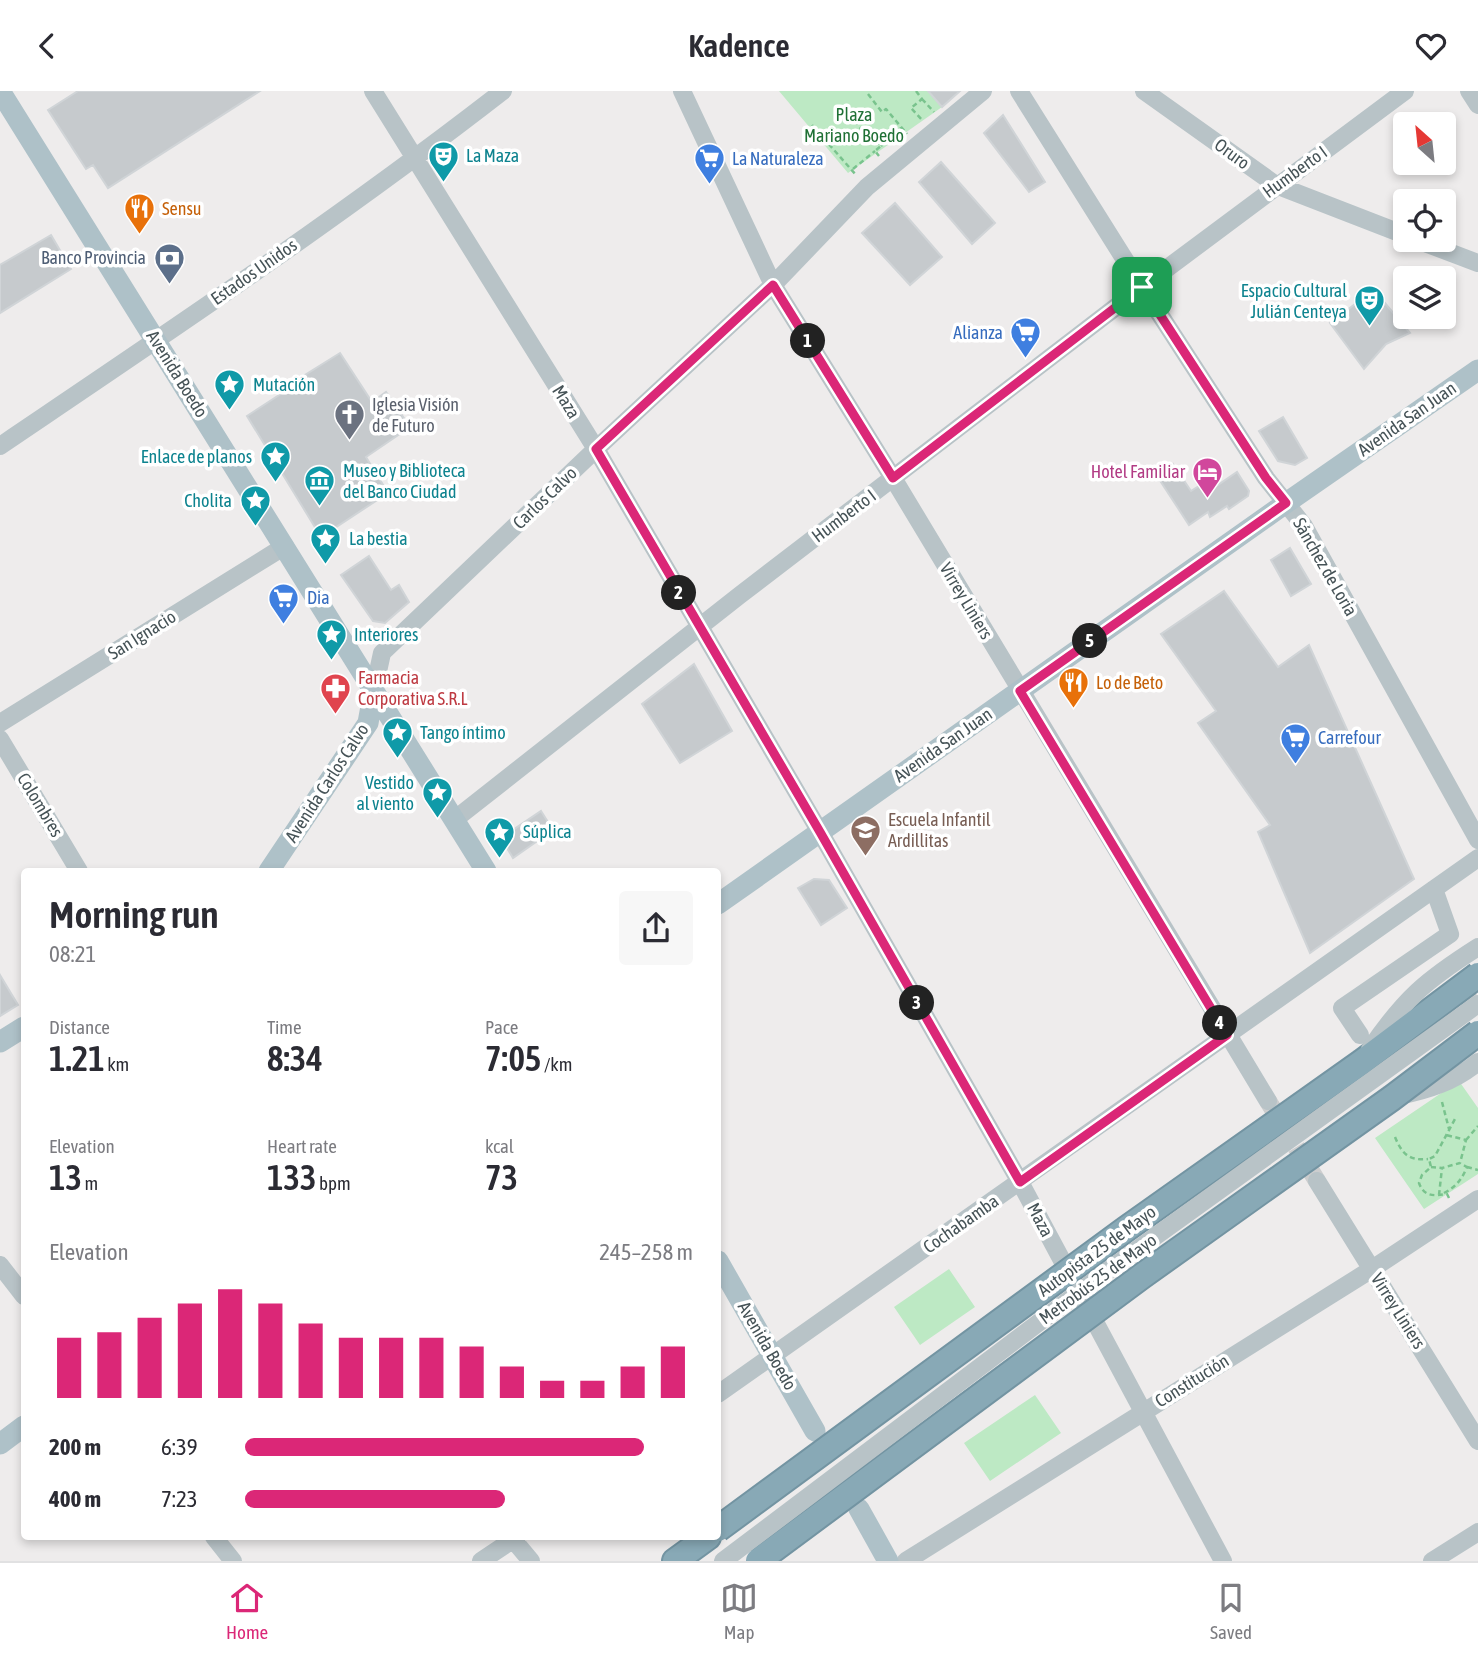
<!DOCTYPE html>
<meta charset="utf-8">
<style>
body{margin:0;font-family:"Asap Condensed",sans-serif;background:#f7f7f7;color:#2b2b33;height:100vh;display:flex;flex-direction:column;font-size:26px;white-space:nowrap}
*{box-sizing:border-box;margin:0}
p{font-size:23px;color:#7c7c81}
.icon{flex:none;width:38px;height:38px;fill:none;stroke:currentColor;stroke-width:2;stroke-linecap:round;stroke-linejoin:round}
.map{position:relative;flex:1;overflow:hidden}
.details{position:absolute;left:21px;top:777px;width:700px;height:672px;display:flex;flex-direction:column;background:#fff;border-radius:7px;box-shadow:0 4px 10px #0003}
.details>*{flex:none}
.needle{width:46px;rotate:333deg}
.tools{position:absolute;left:1393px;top:21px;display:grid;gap:14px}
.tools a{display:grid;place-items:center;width:63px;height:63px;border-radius:7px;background:#fff;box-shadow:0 4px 10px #0003;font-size:35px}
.pin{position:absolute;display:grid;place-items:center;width:60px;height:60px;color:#fff;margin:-30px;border-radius:14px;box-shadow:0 4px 10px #0006}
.km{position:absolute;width:35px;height:35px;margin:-18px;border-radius:50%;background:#222;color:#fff;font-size:19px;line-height:35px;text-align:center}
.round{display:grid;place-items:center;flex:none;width:74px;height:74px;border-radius:7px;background:#f7f7f7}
.head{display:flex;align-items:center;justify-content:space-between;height:119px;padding:0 28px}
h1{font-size:38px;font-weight:600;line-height:52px}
.figures{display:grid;grid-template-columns:repeat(3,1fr);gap:10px;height:119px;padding:7px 28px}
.figures div{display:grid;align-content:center}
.figures b{font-size:35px;font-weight:600}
.figures small{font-size:19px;font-weight:400}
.figures p{font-size:19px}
.chart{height:196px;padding:14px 28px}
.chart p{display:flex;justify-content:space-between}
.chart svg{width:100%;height:126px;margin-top:7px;stroke:#db2777;stroke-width:6}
ul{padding:0 28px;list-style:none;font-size:23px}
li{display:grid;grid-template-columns:112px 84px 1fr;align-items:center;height:52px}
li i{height:18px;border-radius:9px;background:#db2777}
header{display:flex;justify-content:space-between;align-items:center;height:91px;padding:0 28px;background:#fff;font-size:32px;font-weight:600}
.tab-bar{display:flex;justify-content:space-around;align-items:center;height:98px;border-top:2px solid #e1e1e2;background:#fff;font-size:19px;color:#7c7c81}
.tab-bar a{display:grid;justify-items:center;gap:4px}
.tab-bar .selected{color:#db2777}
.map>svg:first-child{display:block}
.green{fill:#bde9c4}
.building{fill:#c6cacd;stroke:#d0d4d7;stroke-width:2}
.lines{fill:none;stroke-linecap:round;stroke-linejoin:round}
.minor-tunnel{stroke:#cccdce;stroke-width:18;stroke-dasharray:18 9;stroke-linecap:butt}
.highway-casing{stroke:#7394a2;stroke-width:28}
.path{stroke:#79c38d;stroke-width:2.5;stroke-dasharray:5 3.5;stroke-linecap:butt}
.minor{stroke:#b8c3c7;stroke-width:18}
.major{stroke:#aec1c8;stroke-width:21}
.highway{stroke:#88a9b6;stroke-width:24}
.highway-bridge-casing{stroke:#7394a2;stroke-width:28;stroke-linecap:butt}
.minor-bridge{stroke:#b8c3c7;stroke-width:18}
.highway-bridge{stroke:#88a9b6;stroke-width:24}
.route-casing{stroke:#fff;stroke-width:14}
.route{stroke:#db2777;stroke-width:9}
.labels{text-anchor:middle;stroke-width:7;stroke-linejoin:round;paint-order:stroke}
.park-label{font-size:18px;fill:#1f7035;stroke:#fff}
.street-label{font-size:18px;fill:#465357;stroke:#fff}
.culture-label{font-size:18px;fill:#0d838f;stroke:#fff;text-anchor:start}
.shop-label{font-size:18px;fill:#366cbe;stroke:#fff;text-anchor:start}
.food-label{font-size:18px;fill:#c56008;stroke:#fff;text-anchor:start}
.service-label{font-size:18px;fill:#4e5e75;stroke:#fff;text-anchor:end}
.worship-label{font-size:18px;fill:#5b616d;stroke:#fff;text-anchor:start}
.hotel-label{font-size:18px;fill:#b23c85;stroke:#fff;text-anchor:end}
.health-label{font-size:18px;fill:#be3a42;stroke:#fff;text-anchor:start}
.education-label{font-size:18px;fill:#785e54;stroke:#fff;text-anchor:start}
</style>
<header><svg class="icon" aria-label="back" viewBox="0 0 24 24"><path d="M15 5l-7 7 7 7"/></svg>Kadence<svg class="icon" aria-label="heart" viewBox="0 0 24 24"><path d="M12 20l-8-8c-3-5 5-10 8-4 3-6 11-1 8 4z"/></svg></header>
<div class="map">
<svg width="1478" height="1470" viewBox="0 0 1478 1470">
<rect width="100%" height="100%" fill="#eeecec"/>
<path class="green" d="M 779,0 L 928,0 L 942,16 L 848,82 Z
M 1459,990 L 1478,1017 L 1478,1083 L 1424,1118 L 1375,1047 Z
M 949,1178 L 975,1216 L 920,1254 L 894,1216 Z
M 1035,1304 L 1061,1342 L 990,1390 L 964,1352 Z"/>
<path class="building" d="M 78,0 L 260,0 L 108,97 L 93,74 L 86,78 L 48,19 Z
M 928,0 L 960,0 L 942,16 Z
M 1003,24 L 1045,91 L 1029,101 L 984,42 Z
M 941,71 L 995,132 L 972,153 L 919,91 Z
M 895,112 L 942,166 L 910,194 L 862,142 Z
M 51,144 L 71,178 L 0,222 L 0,174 Z
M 1367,204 L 1371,211 L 1380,206 L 1410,242 L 1386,253 L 1364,278 L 1330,232 Z
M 340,262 L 372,311 L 386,301 L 410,336 L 366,366 L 388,402 L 321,446 L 247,325 L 299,291 L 297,289 Z
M 1283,326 L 1307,367 L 1295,374 L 1278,370 L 1259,340 Z
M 1173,373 L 1191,400 L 1207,390 L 1212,398 L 1237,381 L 1249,400 L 1248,405 L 1229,418 L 1227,415 L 1210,426 L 1208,421 L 1189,434 L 1157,385 Z
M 1290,457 L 1311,493 L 1291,505 L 1271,469 Z
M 369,465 L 391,499 L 399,494 L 409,511 L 385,532 L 373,530 L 341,484 Z
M 1224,500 L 1278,576 L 1309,554 L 1414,788 L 1310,862 L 1258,741 L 1270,734 L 1198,632 L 1216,620 L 1161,543 Z
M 694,573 L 732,640 L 680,672 L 642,613 Z
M 541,720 L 553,739 L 513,767 L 501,747 Z
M 814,788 L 829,789 L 847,817 L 821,834 L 798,797 Z
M 0,884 L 18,914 L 0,925 Z"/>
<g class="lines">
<path class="minor-tunnel" d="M 1396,961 L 1478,901
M 1268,1010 L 1317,1090"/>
<defs>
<path id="highway" d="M 675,1470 L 708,1446"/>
</defs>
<use href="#highway" class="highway-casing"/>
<path class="path" d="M 916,0 L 922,8 L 911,17 L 923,30
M 868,3 L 882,21 L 886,18 L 907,43
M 922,8 L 934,21
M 849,23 L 862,39 L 865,36 L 881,55 L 875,60 L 879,65
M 812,34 L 856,84
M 881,55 L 901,37
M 853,78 L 875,60
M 1442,1011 L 1449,1038
M 1395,1046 C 1402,1063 1409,1070 1428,1068
M 1466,1049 L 1478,1035
M 1431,1076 L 1442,1077 L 1460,1072 L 1466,1049 L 1446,1044
M 1467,1076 L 1478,1079
M 1444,1102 C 1456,1096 1462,1088 1467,1076 L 1461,1073
M 1439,1104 L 1442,1077
M 1449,1107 L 1447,1103 C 1434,1105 1424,1106 1419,1092 L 1422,1084 L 1431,1076 L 1429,1068 L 1435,1065 L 1455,1028"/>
<path class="minor" d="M 373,0 L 596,358 L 820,741 L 1020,1091 L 1223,1470
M 682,0 L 773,194 L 893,387 L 1268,1010
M 1019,0 L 1142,196 L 1266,387 L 1304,435 L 1478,749
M 1144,0 L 1276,94 L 1405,144
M 1469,0 L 1478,14
M 1417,149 L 1478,172
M 0,355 C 170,240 341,126 503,0
M 374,599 L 382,562 L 386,558 L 596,358 L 773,194 L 867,96 L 983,0
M 0,632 L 285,455
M 0,648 L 79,780
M 454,729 L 740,504 L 1142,196 L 1405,0
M 1360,944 L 1342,917 L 1450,843 L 1434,798
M 1399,1005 C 1428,999 1454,991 1478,971
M 1317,1090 L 1478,1350
M 0,1174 L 24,1205
M 718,1303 L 1478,767
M 214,1446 L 233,1470
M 511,1446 L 531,1470
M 481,1470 L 517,1446
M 906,1470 L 1372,1178 L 1478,1108
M 1432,1470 L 1478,1441"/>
<path class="major" d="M 0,0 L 486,780
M 269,780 L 368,632 L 374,599
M 718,813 L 1286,412 L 1478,279
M 0,951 L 24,936
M 718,1170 L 815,1340
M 0,1353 L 24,1335
M 859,1418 L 888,1470"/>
<use href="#highway" class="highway"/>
<defs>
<path id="highway-bridge" d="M 718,1438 L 1126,1138 L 1362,971 L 1478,884
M 758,1470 L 1142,1185 L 1392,1007 L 1478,942"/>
</defs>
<use href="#highway-bridge" class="highway-bridge-casing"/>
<path class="minor-bridge" d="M 1370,958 C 1405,907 1426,889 1478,856
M 723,1470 L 1103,1183 L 1478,913"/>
<use href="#highway-bridge" class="highway-bridge"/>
</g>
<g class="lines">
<defs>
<path id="route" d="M 773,194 L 893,387 L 1142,196 L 1266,387 L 1286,412 L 1020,600 L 1227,944 L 1020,1091 L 820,741 L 596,358 Z"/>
</defs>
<use href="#route" class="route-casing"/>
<use href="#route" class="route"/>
</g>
<defs>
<symbol id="theatre-pin" viewBox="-11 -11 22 30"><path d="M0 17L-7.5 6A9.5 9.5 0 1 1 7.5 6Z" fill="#0f9aa8" stroke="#fff"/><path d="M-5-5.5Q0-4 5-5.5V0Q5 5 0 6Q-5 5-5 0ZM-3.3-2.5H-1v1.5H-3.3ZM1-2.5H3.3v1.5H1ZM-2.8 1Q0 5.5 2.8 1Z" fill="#fff"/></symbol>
<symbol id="supermarket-pin" viewBox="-11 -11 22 30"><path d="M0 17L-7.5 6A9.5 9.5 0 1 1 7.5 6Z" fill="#3f7fe0" stroke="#fff"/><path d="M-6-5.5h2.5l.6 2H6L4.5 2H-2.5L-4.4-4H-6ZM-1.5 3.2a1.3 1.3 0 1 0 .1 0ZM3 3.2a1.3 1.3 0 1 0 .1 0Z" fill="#fff"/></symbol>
<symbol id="restaurant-pin" viewBox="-11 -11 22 30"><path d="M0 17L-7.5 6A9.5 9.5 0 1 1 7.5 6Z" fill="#e8710a" stroke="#fff"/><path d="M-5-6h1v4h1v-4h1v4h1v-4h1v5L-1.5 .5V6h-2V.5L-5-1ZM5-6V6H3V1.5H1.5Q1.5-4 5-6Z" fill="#fff"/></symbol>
<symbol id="bank-pin" viewBox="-11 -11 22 30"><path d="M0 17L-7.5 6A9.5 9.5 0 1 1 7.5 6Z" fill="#5c6f8a" stroke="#fff"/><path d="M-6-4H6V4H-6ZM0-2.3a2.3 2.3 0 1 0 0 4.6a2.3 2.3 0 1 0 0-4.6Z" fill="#fff"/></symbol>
<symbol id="sight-pin" viewBox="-11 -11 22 30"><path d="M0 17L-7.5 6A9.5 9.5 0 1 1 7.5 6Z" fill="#0f9aa8" stroke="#fff"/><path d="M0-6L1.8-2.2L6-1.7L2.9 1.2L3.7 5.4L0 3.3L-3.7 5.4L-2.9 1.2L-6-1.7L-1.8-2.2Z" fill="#fff"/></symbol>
<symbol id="church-pin" viewBox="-11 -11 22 30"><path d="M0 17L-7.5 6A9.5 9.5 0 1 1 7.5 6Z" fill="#6b7280" stroke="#fff"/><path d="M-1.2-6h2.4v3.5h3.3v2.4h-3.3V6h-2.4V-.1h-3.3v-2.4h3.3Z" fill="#fff"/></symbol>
<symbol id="hotel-pin" viewBox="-11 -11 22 30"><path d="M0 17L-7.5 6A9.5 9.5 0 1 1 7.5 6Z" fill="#d1479c" stroke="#fff"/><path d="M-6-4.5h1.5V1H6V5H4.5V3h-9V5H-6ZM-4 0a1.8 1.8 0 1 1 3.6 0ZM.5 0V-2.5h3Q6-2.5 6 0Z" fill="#fff"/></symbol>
<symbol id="museum-pin" viewBox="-11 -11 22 30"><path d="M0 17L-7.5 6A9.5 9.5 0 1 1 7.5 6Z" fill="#0f9aa8" stroke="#fff"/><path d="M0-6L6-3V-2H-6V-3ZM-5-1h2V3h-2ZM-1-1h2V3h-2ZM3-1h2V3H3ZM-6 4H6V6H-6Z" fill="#fff"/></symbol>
<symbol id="pharmacy-pin" viewBox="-11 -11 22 30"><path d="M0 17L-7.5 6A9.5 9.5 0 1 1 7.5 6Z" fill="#e0444e" stroke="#fff"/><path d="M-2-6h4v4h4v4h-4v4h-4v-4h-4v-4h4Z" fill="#fff"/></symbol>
<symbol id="school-pin" viewBox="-11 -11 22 30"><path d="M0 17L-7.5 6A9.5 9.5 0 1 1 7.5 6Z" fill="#8d6e63" stroke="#fff"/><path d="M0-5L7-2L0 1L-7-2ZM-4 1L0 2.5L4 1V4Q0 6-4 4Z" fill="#fff"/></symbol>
</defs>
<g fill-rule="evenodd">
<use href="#theatre-pin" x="426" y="48" width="35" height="47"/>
<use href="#supermarket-pin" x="692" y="50" width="35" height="47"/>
<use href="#restaurant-pin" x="122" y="100" width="35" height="47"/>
<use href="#bank-pin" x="152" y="150" width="35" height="47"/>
<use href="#theatre-pin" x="1352" y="192" width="35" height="47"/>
<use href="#supermarket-pin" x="1008" y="224" width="35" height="47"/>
<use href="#sight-pin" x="212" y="276" width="35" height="47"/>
<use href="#church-pin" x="332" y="306" width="35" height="47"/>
<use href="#sight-pin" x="258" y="348" width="35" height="47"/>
<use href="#hotel-pin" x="1190" y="364" width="35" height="47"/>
<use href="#museum-pin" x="302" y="372" width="35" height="47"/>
<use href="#sight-pin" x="238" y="392" width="35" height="47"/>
<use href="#sight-pin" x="308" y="430" width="35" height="47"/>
<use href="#supermarket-pin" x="266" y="490" width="35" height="47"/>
<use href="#sight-pin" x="314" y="526" width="35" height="47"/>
<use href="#restaurant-pin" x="1056" y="574" width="35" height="47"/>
<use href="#pharmacy-pin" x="318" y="580" width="35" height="47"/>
<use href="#sight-pin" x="380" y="624" width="35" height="47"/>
<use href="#supermarket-pin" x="1278" y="630" width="35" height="47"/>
<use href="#sight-pin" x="420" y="684" width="35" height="47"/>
<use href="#school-pin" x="848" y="722" width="35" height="47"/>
<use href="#sight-pin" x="482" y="724" width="35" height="47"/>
</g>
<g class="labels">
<g class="park-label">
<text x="854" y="30">Plaza<tspan x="854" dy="21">Mariano Boedo</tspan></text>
</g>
<g class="street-label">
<text transform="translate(1232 63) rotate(36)" y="6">Oruro</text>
<text transform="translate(1295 81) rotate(-36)" y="6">Humberto I</text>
<text transform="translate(254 181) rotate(-35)" y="6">Estados Unidos</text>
<text transform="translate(177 283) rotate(58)" y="6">Avenida Boedo</text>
<text transform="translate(566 311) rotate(58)" y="6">Maza</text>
<text transform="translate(1407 328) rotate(-35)" y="6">Avenida San Juan</text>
<text transform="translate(545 407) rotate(-44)" y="6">Carlos Calvo</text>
<text transform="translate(844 425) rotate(-37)" y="6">Humberto I</text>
<text transform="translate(1325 476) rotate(60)" y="6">Sánchez de Loria</text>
<text transform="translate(966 510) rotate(59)" y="6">Virrey Liniers</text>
<text transform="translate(142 544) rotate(-32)" y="6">San Ignacio</text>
<text transform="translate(943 654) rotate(-35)" y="6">Avenida San Juan</text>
<text transform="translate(327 692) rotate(-57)" y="6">Avenida Carlos Calvo</text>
<text transform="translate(40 714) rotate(59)" y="6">Colombres</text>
<text transform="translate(1040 1129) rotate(62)" y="6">Maza</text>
<text transform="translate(961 1133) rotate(-35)" y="6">Cochabamba</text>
<text transform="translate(1097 1160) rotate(-36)" y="6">Autopista 25 de Mayo</text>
<text transform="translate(1098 1188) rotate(-36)" y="6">Metrobús 25 de Mayo</text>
<text transform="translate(1398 1220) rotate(58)" y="6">Virrey Liniers</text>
<text transform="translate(767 1255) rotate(60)" y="6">Avenida Boedo</text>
<text transform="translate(1192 1290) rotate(-32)" y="6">Constitución</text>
</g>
<g class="culture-label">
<text x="466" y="71">La Maza</text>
<text x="1347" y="206" text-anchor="end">Espacio Cultural<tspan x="1347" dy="21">Julián Centeya</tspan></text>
<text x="253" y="300">Mutación</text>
<text x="252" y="372" text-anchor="end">Enlace de planos</text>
<text x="343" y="386">Museo y Biblioteca<tspan x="343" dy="21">del Banco Ciudad</tspan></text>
<text x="232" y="416" text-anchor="end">Cholita</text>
<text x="349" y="454">La bestia</text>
<text x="354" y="550">Interiores</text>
<text x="420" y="648">Tango íntimo</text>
<text x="414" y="698" text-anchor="end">Vestido<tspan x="414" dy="21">al viento</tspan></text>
<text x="523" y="747">Súplica</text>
</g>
<g class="shop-label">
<text x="732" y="74">La Naturaleza</text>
<text x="1003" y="248" text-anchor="end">Alianza</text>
<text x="307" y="513">Dia</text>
<text x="1318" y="653">Carrefour</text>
</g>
<g class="food-label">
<text x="162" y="124">Sensu</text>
<text x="1096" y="598">Lo de Beto</text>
</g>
<g class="service-label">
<text x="146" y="173">Banco Provincia</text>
</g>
<g class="worship-label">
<text x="372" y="320">Iglesia Visión<tspan x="372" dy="21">de Futuro</tspan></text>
</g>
<g class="hotel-label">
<text x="1185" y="387">Hotel Familiar</text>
</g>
<g class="health-label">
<text x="358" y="593">Farmacia<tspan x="358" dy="21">Corporativa S.R.L</tspan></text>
</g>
<g class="education-label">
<text x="888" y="735">Escuela Infantil<tspan x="888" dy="21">Ardillitas</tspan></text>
</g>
</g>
</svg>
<div class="tools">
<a><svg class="needle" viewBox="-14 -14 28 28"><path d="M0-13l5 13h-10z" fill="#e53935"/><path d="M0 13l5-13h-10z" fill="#7c7c81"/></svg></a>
<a><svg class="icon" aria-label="locate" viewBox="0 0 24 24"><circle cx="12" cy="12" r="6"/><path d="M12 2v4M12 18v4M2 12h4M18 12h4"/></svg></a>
<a><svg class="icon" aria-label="layers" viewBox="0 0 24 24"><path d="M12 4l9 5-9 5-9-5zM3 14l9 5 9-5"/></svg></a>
</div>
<div class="pin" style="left:1142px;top:196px;background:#1e9e55"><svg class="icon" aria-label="arrive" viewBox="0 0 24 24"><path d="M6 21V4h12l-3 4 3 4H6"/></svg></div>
<b class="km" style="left:808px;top:250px">1</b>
<b class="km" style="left:679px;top:502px">2</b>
<b class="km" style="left:917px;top:912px">3</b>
<b class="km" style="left:1220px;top:932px">4</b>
<b class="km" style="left:1090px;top:550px">5</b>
<section class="details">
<div class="head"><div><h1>Morning run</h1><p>08:21</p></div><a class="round"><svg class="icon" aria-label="share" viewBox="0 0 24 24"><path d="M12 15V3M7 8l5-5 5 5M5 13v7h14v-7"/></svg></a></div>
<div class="figures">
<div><p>Distance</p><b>1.21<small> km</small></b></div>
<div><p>Time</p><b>8:34</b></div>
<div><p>Pace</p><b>7:05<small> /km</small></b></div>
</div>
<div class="figures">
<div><p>Elevation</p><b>13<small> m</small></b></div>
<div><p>Heart rate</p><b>133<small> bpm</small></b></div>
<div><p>kcal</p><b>73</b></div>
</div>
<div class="chart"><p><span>Elevation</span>245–258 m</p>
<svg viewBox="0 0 160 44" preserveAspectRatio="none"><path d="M5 44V23M15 44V21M25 44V16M35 44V11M45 44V6M55 44V11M65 44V18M75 44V23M85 44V23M95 44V23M105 44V26M115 44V33M125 44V38M135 44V38M145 44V33M155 44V26"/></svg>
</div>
<ul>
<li><b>200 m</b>6:39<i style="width:89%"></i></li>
<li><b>400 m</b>7:23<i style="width:58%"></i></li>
</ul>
</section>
</div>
<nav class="tab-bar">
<a class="selected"><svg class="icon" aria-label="home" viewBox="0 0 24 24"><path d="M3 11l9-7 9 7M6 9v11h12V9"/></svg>Home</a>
<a><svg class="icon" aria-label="map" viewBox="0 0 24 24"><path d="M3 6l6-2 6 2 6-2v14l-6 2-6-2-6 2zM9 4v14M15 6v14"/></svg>Map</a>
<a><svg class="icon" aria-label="saved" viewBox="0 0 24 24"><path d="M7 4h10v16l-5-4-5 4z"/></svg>Saved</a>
</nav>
